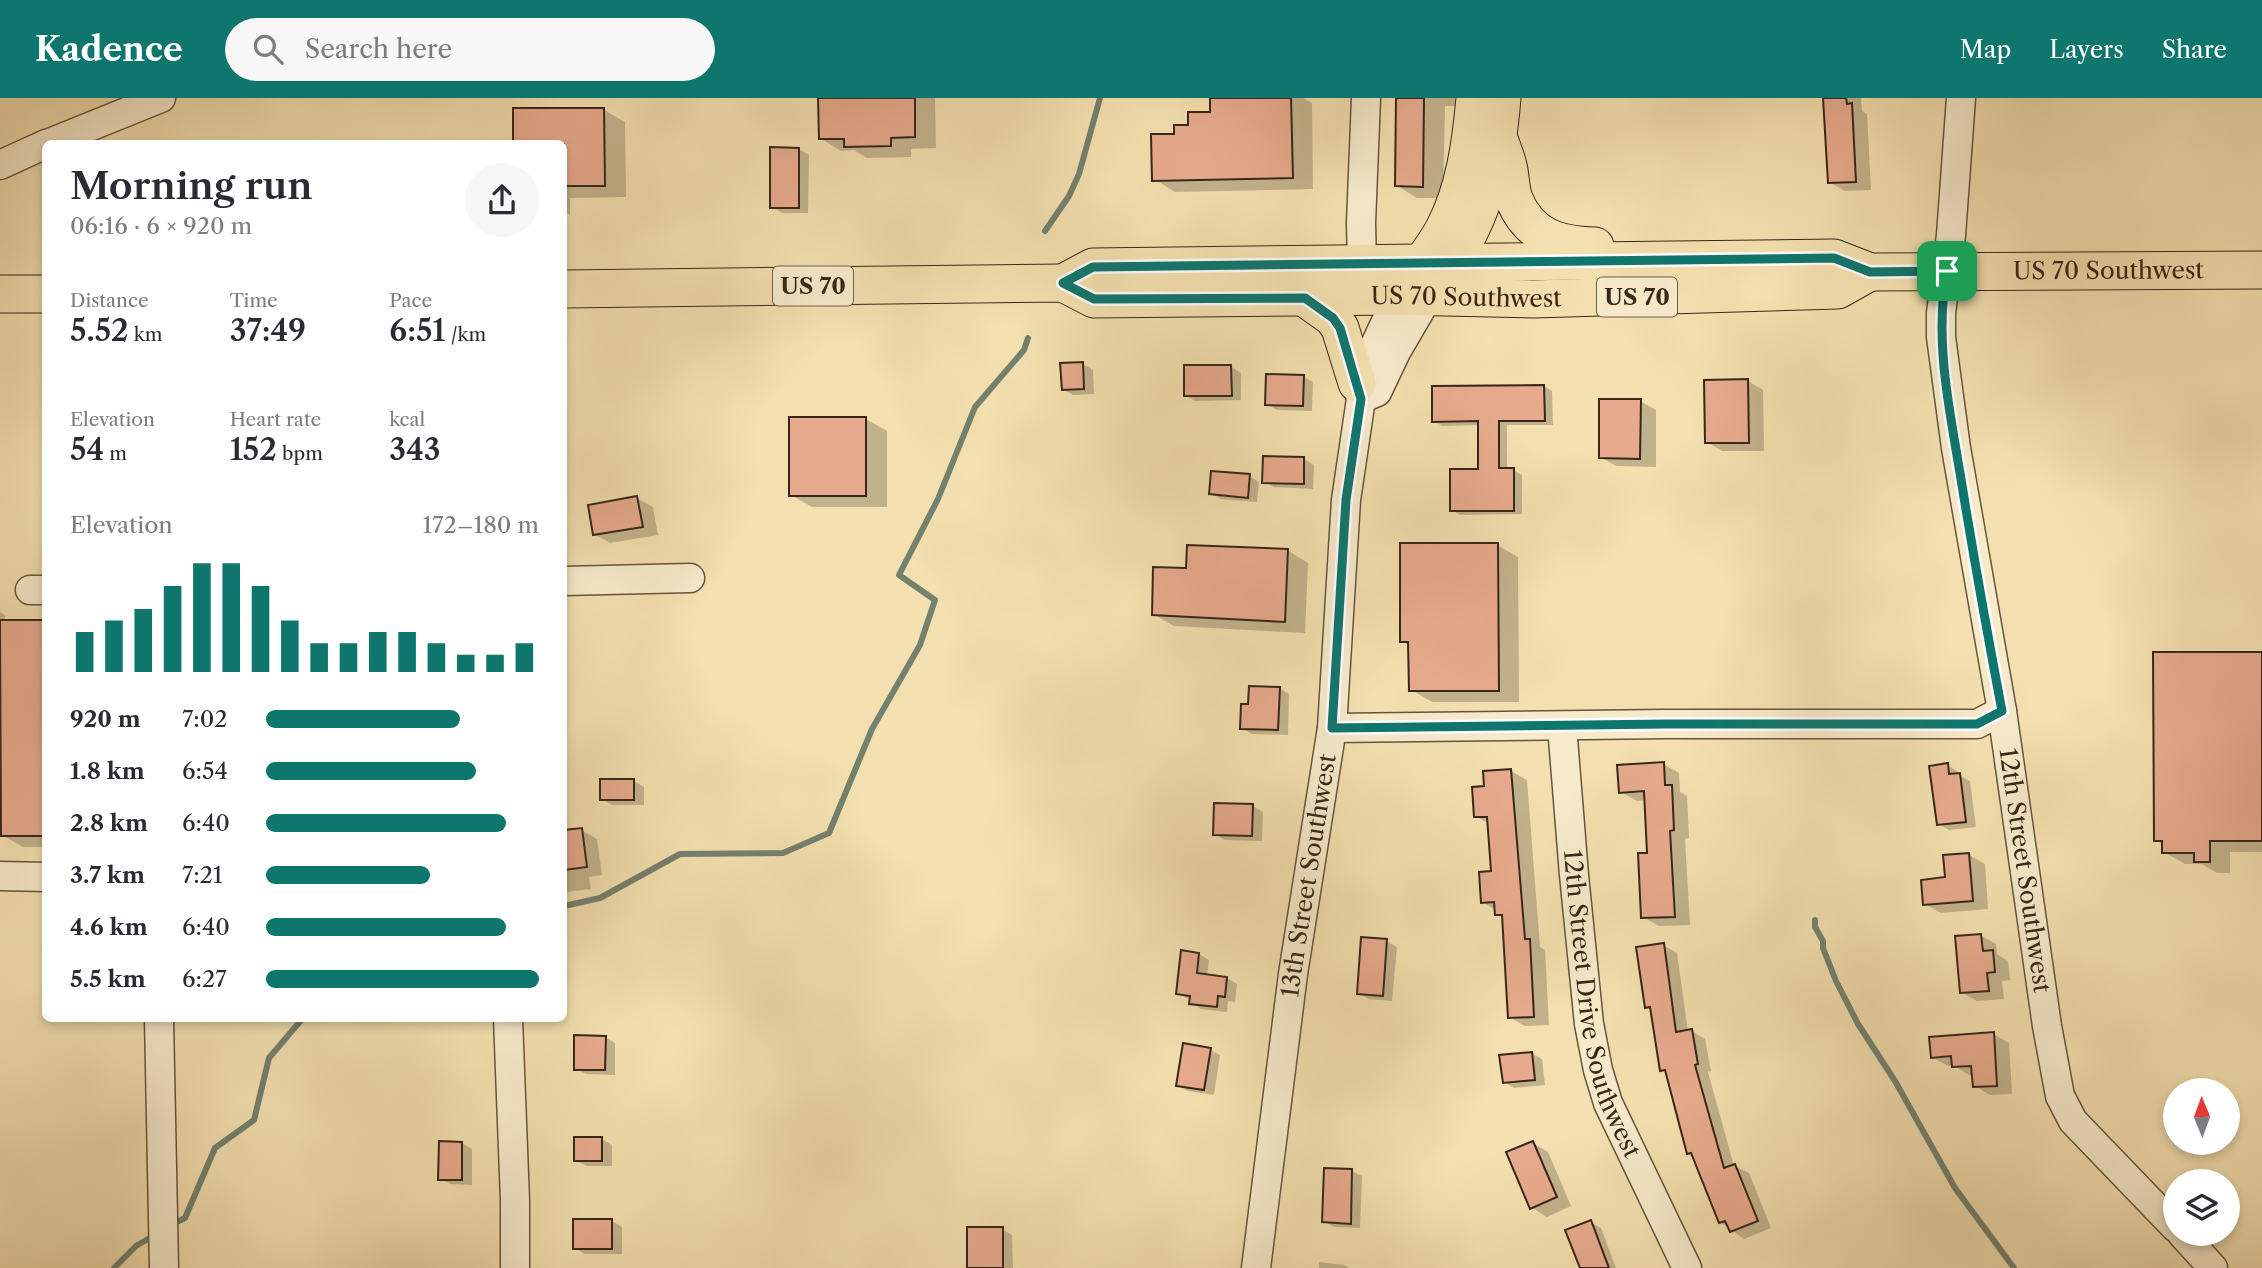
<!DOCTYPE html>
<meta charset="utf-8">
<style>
body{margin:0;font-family:"Libre Caslon Text",serif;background:#f7f7f7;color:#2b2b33;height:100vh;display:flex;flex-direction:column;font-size:26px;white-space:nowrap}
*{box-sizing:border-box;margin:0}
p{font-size:23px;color:#7c7c81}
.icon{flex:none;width:38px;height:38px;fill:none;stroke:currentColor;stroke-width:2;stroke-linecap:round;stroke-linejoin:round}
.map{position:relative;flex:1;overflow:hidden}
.side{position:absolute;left:42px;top:42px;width:525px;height:882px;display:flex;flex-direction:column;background:#fff;border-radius:10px;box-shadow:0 4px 10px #0003}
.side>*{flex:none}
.needle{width:46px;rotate:359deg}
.buttons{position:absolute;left:2163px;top:980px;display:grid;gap:14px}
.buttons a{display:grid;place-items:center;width:77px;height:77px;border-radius:50%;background:#fff;box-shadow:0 4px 10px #0003;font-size:35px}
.pin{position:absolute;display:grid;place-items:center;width:60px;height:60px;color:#fff;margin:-30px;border-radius:14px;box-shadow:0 4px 10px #0006}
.round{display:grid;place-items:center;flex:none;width:74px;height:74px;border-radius:37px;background:#f7f7f7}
.headline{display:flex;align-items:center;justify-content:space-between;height:119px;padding:0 28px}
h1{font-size:38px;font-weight:600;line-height:52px}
.stats{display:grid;grid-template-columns:repeat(3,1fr);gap:10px;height:119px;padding:7px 28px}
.stats div{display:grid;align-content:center}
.stats b{font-size:30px;font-weight:600}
.stats small{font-size:19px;font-weight:400}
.stats p{font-size:19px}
.chart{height:196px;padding:14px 28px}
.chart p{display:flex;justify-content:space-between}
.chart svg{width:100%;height:126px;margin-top:7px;stroke:#0f766e;stroke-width:6}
ul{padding:0 28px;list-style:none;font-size:23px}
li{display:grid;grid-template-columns:112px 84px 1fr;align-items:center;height:52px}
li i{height:18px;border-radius:9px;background:#0f766e}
header{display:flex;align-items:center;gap:42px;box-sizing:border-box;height:98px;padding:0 35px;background:#0f766e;color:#fff}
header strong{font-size:33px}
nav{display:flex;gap:38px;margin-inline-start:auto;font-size:24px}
.search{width:490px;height:63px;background:#f7f7f7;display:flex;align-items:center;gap:18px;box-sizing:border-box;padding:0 24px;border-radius:38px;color:#7c7c81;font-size:26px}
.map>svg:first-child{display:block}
.shadow{fill:#0003}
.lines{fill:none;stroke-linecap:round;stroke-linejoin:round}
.stream{stroke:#73816f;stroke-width:6}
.building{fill:#e7aa8e;stroke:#372717;stroke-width:2}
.minor-casing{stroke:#66553d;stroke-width:31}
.major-casing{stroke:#372717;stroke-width:39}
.minor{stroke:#f7eacb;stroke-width:28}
.major{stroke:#f3dfaf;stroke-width:37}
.route-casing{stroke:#fff;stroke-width:14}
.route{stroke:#0f766e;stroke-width:9}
.labels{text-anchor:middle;stroke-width:6;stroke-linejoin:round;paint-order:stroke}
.shield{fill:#f7eacb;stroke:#71624d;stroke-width:2}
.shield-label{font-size:23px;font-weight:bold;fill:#372717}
.street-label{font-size:24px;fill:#372717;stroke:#f7eacb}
</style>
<header>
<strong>Kadence</strong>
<div class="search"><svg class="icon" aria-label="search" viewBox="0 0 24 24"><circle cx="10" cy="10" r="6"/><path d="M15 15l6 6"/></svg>Search here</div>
<nav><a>Map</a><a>Layers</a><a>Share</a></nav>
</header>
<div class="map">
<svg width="2262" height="1170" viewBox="0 0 2262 1170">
<rect width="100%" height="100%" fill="#f3dfaf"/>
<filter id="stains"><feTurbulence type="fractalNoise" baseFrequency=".00286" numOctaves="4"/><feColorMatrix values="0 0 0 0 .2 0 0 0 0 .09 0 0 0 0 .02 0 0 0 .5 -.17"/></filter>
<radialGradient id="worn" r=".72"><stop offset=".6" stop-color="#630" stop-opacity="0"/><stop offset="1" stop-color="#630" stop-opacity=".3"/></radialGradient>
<path class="shadow" d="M 820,0 L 935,0 L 936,50 L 911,51 L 911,59 L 867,60 L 854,52 L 841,53 L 820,40 Z
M 1212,0 L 1303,0 L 1312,5 L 1313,91 L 1175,94 L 1154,81 L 1176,37 L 1212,15 Z
M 1398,0 L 1455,0 L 1455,8 L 1445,8 L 1443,100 L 1417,100 L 1396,87 Z
M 1825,0 L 1861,0 L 1862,13 L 1867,16 L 1871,92 L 1845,93 L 1829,84 Z
M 604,12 L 625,24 L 626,99 L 570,100 L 570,116 L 564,116 L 564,46 Z
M 799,51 L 809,57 L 808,115 L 782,115 L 772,109 Z
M 1083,266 L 1093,272 L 1094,296 L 1073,297 L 1063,291 Z
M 1231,269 L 1241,275 L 1241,302 L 1195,303 L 1185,297 Z
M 1303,278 L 1313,284 L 1312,313 L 1277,312 L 1267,306 Z
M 1748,283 L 1763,292 L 1764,353 L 1722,353 L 1707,344 Z
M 1544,288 L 1552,293 L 1553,327 L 1507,327 L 1507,372 L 1513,372 L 1522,377 L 1522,416 L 1460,417 L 1452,412 L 1480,372 L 1479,327 L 1442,328 L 1434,323 Z
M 1640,303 L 1656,312 L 1656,369 L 1616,368 L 1600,359 Z
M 866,321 L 887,333 L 887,409 L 812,409 L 791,397 Z
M 1304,361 L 1314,367 L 1313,391 L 1274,389 L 1264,384 Z
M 1249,378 L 1259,384 L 1257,404 L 1221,401 L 1211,395 Z
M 637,400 L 653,409 L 658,437 L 610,445 L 594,436 Z
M 1497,447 L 1518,459 L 1519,604 L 1432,604 L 1411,592 L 1410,548 L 1402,543 Z
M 1287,452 L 1308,465 L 1305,535 L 1174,528 L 1153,516 L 1187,471 Z
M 0,514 L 5,517 L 5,524 L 46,523 L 46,749 L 23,749 L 2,737 Z
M 564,532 L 567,534 L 566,567 L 564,567 Z
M 2262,556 L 2262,754 L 2230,754 L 2230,775 L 2217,775 L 2202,766 L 2185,766 L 2164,754 L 2163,747 L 2156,742 Z
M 1279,590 L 1289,596 L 1288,637 L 1252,636 L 1242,630 L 1249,608 Z
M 1663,666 L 1679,675 L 1680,694 L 1687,698 L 1689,740 L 1685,741 L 1690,827 L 1659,828 L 1643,819 L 1649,756 L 1646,702 L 1637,703 L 1621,694 Z
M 1947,667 L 1957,673 L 1958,677 L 1970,683 L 1976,729 L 1949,732 L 1939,726 Z
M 1511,673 L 1527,682 L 1540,849 L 1545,852 L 1549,927 L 1525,928 L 1509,919 L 1504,820 L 1497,816 L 1496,812 L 1482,804 L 1493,775 L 1489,726 L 1476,718 L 1486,690 Z
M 634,683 L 644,689 L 644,707 L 612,707 L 602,701 Z
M 1253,708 L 1263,714 L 1262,743 L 1225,742 L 1215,736 Z
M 581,732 L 597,741 L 602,777 L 589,779 L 591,791 L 566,794 L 564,792 L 564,734 Z
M 1969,757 L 1985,766 L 1988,811 L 1941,815 L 1925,806 Z
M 1980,837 L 1996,846 L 1997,856 L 2008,863 L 2010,882 L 2002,883 L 2004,901 L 1977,903 L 1961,894 Z
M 1386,843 L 1397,849 L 1392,903 L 1369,901 L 1358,895 Z
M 1663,847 L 1677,855 L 1688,934 L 1692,933 L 1705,941 L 1711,973 L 1708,974 L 1734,1068 L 1749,1075 L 1771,1130 L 1744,1141 L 1720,1124 L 1694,1058 L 1689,1055 L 1666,974 L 1662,972 L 1652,912 L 1646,909 Z
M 1199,856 L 1209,862 L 1207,878 L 1227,880 L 1237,886 L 1235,904 L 1228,903 L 1227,914 L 1201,911 L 1191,905 L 1191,902 L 1178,896 Z
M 1993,936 L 2009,945 L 2012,996 L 1990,997 L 1975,988 L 1974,977 L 1969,977 L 1953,967 L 1948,968 L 1932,959 Z
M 605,939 L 615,945 L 615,977 L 586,976 L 576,971 Z
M 1210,952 L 1220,957 L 1214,997 L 1188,993 L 1178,987 Z
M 1532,955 L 1542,961 L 1545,987 L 1514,990 L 1504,984 Z
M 602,1041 L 612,1047 L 612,1068 L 586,1068 L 576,1062 Z
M 462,1045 L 472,1051 L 472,1087 L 450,1086 L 440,1081 Z
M 1533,1045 L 1548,1054 L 1571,1108 L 1547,1119 L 1531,1109 Z
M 1352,1073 L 1362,1078 L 1360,1130 L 1334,1129 L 1324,1123 Z
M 612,1123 L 622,1129 L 622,1156 L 585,1156 L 575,1150 Z
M 1590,1124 L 1601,1130 L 1616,1170 L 1582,1170 Z
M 1002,1131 L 1012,1137 L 1013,1170 L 969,1170 Z
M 1319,1164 L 1344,1167 L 1349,1170 L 1319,1170 Z"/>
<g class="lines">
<path class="stream" d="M 1045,133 L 1069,98 L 1079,76 L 1100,0
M 564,808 L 600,800 L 680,756 L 783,755 L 829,735 L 872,631 L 920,547 L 935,502 L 899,477 L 938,401 L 975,309 L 1024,252 L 1028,240
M 1815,822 L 1815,829 L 1823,843 L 1823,850 L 1836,883 L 1858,926 L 1895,983 L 1955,1090 L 2014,1170
M 179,1123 L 185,1120 L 215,1050 L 254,1022 L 269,960 L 303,920
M 114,1170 L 136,1148 L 148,1141"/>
</g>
<path class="building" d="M 818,0 L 915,0 L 915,39 L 891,40 L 891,48 L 844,49 L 844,41 L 819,41 Z
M 1210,0 L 1291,0 L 1293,80 L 1152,83 L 1151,36 L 1174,36 L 1174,27 L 1188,27 L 1188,14 L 1210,14 Z
M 1396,0 L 1424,0 L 1423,89 L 1395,88 Z
M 1823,0 L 1846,0 L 1847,6 L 1852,5 L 1856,84 L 1828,85 Z
M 513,10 L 604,10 L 605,88 L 564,88 L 564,46 L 513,46 Z
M 770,49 L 799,50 L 799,110 L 770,110 Z
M 1083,264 L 1084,291 L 1062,292 L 1060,265 Z
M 1184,267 L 1231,267 L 1232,298 L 1184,298 Z
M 1266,276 L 1304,277 L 1303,308 L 1265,307 Z
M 1748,281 L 1749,345 L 1705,345 L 1704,282 Z
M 1544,287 L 1545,323 L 1499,323 L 1499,370 L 1514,370 L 1514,413 L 1450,413 L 1450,371 L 1478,371 L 1478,323 L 1432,324 L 1432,288 Z
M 1599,301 L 1641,301 L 1640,361 L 1599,360 Z
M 789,319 L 866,319 L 866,398 L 789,398 Z
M 1263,358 L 1304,359 L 1304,386 L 1262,385 Z
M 1211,373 L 1250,376 L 1248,400 L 1209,396 Z
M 637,398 L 643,429 L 593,437 L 588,407 Z
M 1400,445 L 1498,445 L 1499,593 L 1409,593 L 1408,544 L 1400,544 Z
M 1187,447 L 1288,451 L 1285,524 L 1152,517 L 1153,469 L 1186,470 Z
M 0,522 L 46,522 L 46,738 L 1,738 Z
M 2153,554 L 2262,554 L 2262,743 L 2210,743 L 2210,764 L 2194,764 L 2194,755 L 2162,755 L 2162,743 L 2154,743 Z
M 1249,588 L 1280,589 L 1278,632 L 1240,631 L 1241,606 L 1248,606 Z
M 1664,664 L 1665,687 L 1672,687 L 1674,732 L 1670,733 L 1675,819 L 1641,820 L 1638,755 L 1647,755 L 1644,693 L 1619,695 L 1617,667 Z
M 1948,665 L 1949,676 L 1960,675 L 1966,724 L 1937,727 L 1929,668 Z
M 1511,671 L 1525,841 L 1530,841 L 1534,919 L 1508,920 L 1502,817 L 1495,817 L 1494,804 L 1481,805 L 1479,774 L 1491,773 L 1487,719 L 1474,719 L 1472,689 L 1484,688 L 1483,673 Z
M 600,681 L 634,681 L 634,702 L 600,702 Z
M 1214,705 L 1253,706 L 1252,738 L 1213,737 Z
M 582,730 L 587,769 L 564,772 L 564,732 Z
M 1969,755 L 1973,803 L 1923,807 L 1921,782 L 1945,779 L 1943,757 Z
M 1981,836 L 1983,853 L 1993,852 L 1995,874 L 1987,875 L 1989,893 L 1960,895 L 1955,838 Z
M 1361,839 L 1387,841 L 1383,898 L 1357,896 Z
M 1664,845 L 1676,934 L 1692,931 L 1698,966 L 1695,967 L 1724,1070 L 1735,1066 L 1758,1123 L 1730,1134 L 1725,1123 L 1719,1125 L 1691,1055 L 1687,1056 L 1665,972 L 1660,973 L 1650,909 L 1645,910 L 1636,849 Z
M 1181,852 L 1199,855 L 1197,875 L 1227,879 L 1225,899 L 1218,898 L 1217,909 L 1189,906 L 1190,898 L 1176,896 Z
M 1994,934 L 1997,988 L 1973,989 L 1971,968 L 1952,969 L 1951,958 L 1931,960 L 1929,939 Z
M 574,937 L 606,938 L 605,972 L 574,972 Z
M 1183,945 L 1211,950 L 1204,992 L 1176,988 Z
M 1532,954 L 1535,982 L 1503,985 L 1499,957 Z
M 574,1039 L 602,1039 L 602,1063 L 574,1063 Z
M 439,1043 L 462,1044 L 462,1082 L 438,1082 Z
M 1533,1043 L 1557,1099 L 1530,1111 L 1506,1054 Z
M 1324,1070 L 1352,1071 L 1351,1126 L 1322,1124 Z
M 573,1121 L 612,1121 L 612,1151 L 573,1151 Z
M 1591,1122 L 1609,1170 L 1580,1170 L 1565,1132 Z
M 967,1129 L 1003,1129 L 1003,1170 L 967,1170 Z"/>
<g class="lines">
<defs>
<g id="minor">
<path id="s1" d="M 1961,0 L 1951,137 L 1941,215 L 1941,239 L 1956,350 L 2002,613 L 2047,928 L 2060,998 L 2073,1023 L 2175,1129"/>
<path d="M 47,46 L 161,0"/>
<path d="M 0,67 L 46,46"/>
<path d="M 1362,166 L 1361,125 L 1366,0"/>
<path d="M 1361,301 L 1377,294 L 1396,254 L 1428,199"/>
<path d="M 564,483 L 690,480"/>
<path d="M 30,492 L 46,492"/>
<path id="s2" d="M 1562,628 L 1574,777 L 1589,926 L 1598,972 L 1608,1005 L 1687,1170"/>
<path d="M 1332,630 L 1665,626 L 1977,626 L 2002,613"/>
<path d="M 0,778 L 46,779"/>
<path d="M 159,920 L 164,1170"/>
<path d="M 508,920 L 515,1103 L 515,1170"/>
<path d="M 2182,1136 L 2213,1170"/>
<path id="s3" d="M 1256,1170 L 1293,876 L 1332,630 L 1346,402 L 1361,301 L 1357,285 L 1398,198"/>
</g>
<g id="major">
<path d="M 1499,41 C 1502,50 1506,59 1508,68 C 1511,79 1510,90 1514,101 C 1529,138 1557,147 1595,148"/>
<path d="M 1448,169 C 1485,118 1497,62 1502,0"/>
<path d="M 1411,180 C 1422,164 1435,148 1444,131 C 1465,91 1471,44 1475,0"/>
<path id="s4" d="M 1063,185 L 1093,169 L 1834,160 L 1870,174 L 2262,172"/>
<path id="s5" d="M 564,191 L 1063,185 L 1094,201 L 1398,198 L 1533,201 L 1838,192 L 1870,174"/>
<path d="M 0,196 L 46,196"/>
<path d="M 1305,200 L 1333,220 L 1340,230 L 1357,285"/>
</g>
</defs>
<use href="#minor" class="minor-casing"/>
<use href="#major" class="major-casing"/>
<use href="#minor" class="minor"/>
<use href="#major" class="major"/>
</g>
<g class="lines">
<defs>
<path id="route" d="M 1834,160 L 1870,174 L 1947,173 C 1934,240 1949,309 1960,375 C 1973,455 1987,534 2002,613 L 1977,626 L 1665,626 L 1332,630 L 1346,402 L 1361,301 L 1340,230 L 1333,220 L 1305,200 L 1094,201 L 1063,185 L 1093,169 Z"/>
</defs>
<use href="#route" class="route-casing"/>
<use href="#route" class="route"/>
</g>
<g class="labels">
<g class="shield">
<rect x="773" y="168.5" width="80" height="39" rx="5"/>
<rect x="1597" y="179.5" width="80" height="39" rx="5"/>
</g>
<g class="shield-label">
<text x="813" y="196">US 70</text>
<text x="1637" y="207">US 70</text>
</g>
<g class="street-label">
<text dy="8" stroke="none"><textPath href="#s4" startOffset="1052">US 70 Southwest</textPath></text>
<text dy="8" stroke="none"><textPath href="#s5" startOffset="906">US 70 Southwest</textPath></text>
<text dy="8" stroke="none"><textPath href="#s1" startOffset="780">12th Street Southwest</textPath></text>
<text dy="8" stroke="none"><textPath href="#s3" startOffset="396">13th Street Southwest</textPath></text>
<text dy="8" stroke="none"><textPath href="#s2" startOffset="282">12th Street Drive Southwest</textPath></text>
</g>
</g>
<rect width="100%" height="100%" filter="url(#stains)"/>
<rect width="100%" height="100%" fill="url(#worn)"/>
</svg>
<div class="buttons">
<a><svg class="needle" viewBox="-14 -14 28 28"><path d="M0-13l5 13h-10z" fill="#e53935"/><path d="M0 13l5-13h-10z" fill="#7c7c81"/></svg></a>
<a><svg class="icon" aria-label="layers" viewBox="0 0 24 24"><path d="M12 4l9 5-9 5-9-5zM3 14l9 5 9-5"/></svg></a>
</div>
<div class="pin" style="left:1947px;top:173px;background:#1e9e55"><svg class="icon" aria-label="arrive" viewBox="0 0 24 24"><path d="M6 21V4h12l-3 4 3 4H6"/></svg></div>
<section class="side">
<div class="headline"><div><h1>Morning run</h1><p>06:16 · 6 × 920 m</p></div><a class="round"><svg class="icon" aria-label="share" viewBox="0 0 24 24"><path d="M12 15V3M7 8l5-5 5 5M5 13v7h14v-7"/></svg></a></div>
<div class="stats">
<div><p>Distance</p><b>5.52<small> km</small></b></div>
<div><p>Time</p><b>37:49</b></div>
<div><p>Pace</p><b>6:51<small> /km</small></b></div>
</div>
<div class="stats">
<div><p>Elevation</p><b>54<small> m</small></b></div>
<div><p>Heart rate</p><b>152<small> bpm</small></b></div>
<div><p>kcal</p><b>343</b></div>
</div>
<div class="chart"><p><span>Elevation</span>172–180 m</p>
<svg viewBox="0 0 160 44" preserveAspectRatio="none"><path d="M5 44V30M15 44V26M25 44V22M35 44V14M45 44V6M55 44V6M65 44V14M75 44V26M85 44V34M95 44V34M105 44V30M115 44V30M125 44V34M135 44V38M145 44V38M155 44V34"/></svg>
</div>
<ul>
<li><b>920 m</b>7:02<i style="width:71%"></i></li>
<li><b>1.8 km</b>6:54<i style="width:77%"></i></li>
<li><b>2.8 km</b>6:40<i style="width:88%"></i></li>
<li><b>3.7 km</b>7:21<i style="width:60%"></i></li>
<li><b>4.6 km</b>6:40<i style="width:88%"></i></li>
<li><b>5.5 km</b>6:27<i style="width:100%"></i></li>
</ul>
</section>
</div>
